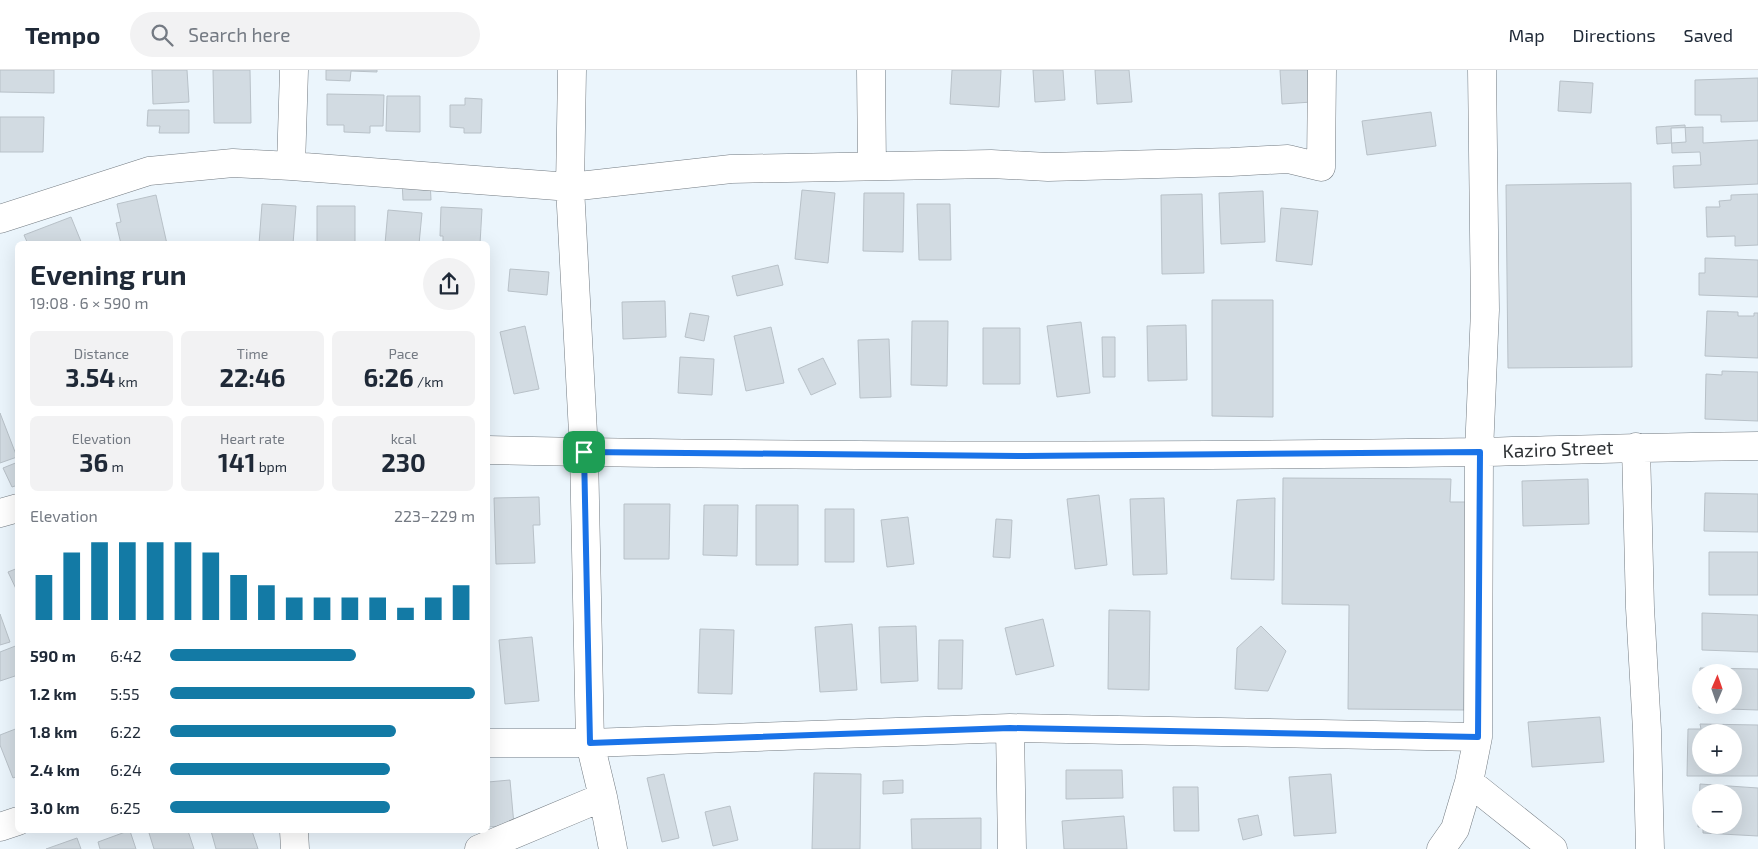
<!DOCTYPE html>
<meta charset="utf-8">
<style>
body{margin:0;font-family:"Exo 2",sans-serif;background:#f2f2f3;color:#1f2937;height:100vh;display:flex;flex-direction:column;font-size:19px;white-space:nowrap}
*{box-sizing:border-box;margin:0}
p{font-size:16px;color:#747a83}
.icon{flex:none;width:28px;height:28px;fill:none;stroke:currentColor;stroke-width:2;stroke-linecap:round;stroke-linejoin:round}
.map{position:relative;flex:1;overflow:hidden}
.drawer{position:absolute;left:15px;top:171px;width:475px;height:592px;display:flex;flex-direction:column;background:#fff;border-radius:8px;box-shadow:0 5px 20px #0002}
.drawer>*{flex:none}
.needle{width:32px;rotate:2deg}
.controls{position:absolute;left:1692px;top:594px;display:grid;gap:10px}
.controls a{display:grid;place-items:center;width:50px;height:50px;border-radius:50%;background:#fff;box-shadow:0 5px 20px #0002;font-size:25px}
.pin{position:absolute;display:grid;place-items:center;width:42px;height:42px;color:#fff;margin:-21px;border-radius:10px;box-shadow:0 2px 8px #0006}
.round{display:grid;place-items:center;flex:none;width:52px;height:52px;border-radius:26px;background:#f2f2f3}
.head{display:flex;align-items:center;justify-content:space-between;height:85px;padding:0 15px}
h1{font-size:28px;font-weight:700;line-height:38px}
.stats{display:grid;grid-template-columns:repeat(3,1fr);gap:8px;height:85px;padding:5px 15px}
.stats div{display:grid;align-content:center;border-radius:8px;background:#f2f2f3;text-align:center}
.stats b{font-size:25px;font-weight:700}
.stats small{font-size:14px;font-weight:400}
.stats p{font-size:14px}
.chart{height:140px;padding:10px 15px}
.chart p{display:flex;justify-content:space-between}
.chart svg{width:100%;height:90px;margin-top:5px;stroke:#137aa5;stroke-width:6}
ul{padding:0 15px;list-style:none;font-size:16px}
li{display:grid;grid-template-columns:80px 60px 1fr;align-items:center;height:38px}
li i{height:12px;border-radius:6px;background:#137aa5}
header{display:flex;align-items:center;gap:30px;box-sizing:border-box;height:70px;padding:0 25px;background:#fff;border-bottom:1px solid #e0e1e3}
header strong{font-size:24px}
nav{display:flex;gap:28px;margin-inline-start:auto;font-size:18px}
.search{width:350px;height:45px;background:#f2f2f3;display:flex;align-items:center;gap:12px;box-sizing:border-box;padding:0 18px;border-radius:28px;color:#747a83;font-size:19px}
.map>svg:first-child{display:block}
.building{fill:#d2dbe2;stroke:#b8c1c8;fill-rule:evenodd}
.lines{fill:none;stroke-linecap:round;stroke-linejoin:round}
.minor-casing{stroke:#737b82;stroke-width:29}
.minor{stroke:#fff;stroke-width:28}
.route-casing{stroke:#fff;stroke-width:10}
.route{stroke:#1a73e8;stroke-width:6}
.labels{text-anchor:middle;stroke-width:4.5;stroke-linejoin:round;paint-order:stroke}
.street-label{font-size:19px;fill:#2d3134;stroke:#fff}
</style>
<header>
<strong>Tempo</strong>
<div class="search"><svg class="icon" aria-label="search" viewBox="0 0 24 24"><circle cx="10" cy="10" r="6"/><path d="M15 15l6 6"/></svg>Search here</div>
<nav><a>Map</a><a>Directions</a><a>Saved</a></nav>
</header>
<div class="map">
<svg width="1758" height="779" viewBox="0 0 1758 779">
<rect width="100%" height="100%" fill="#ebf5fc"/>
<path class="building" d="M 0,0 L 54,0 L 54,23 L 0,22 Z
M 152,0 L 187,0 L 189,32 L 153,34 Z
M 213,0 L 250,0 L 251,53 L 214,53 Z
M 326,0 L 377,0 L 377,2 L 351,1 L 350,11 L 326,10 Z
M 952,0 L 1001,0 L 999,37 L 950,34 Z
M 1033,0 L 1063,0 L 1065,30 L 1035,32 Z
M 1095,0 L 1129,0 L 1132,32 L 1097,34 Z
M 1280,0 L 1311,0 L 1312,32 L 1282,34 Z
M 1758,8 L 1758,51 L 1721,52 L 1721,45 L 1695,45 L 1695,10 Z
M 1560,11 L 1593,13 L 1591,43 L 1558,41 Z
M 327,24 L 384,25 L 383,56 L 370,56 L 370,63 L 344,62 L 344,55 L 327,55 Z
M 387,26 L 420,26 L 420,62 L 386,61 Z
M 465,28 L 482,29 L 481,63 L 464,63 L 464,58 L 450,57 L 450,35 L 465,35 Z
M 148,40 L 189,40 L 189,63 L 159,63 L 160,56 L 147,56 Z
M 1431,42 L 1436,76 L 1367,85 L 1362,51 Z
M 0,47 L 44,47 L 43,82 L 0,82 Z
M 1685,55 L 1686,72 L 1657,74 L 1656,57 Z
M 1703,57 L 1703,73 L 1758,70 L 1758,114 L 1674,118 L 1673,96 L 1701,95 L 1700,82 L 1672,83 L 1671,58 Z
M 430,110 L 431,130 L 403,130 L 402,111 Z
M 1631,113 L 1632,297 L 1508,298 L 1506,115 Z
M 802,120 L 835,123 L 828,193 L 795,189 Z
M 1263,121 L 1265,172 L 1221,174 L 1219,123 Z
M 864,123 L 904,123 L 903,182 L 863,181 Z
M 1202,124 L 1204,203 L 1162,204 L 1161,125 Z
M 1758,124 L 1758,175 L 1735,176 L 1735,166 L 1707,167 L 1706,137 L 1720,137 L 1719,131 L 1731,130 L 1731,125 Z
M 156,125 L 167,174 L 121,174 L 116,153 L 121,152 L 117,134 Z
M 262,134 L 296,136 L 293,174 L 259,174 Z
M 917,134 L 950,134 L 951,190 L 919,190 Z
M 317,136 L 355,136 L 355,174 L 317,174 Z
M 441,137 L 482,139 L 480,174 L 439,174 L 443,173 L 443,166 L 440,166 Z
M 1281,138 L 1318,141 L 1312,195 L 1276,191 Z
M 388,140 L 422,143 L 419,174 L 385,174 Z
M 71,147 L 82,174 L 28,174 L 24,165 Z
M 1705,188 L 1758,190 L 1758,227 L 1699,225 L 1699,203 L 1705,203 Z
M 778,195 L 783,215 L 737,226 L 732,206 Z
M 510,199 L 549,202 L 547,225 L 508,221 Z
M 1212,230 L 1273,230 L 1273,347 L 1212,346 Z
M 665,231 L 666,267 L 623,269 L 622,232 Z
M 1707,241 L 1738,242 L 1738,246 L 1754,246 L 1754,243 L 1758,243 L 1758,288 L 1705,286 Z
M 690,243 L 709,246 L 704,271 L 685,267 Z
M 912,251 L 948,251 L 947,316 L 911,315 Z
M 1081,252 L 1090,323 L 1057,327 L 1047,256 Z
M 1186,255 L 1187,310 L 1148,311 L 1147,256 Z
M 525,256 L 539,319 L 514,324 L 500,262 Z
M 771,257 L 784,313 L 746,321 L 734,266 Z
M 983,258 L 1020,258 L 1020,314 L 983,314 Z
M 1102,267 L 1115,267 L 1115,307 L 1103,307 Z
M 889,269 L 891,327 L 860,328 L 858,270 Z
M 680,287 L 714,289 L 712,325 L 678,323 Z
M 823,288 L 836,314 L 811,325 L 798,299 Z
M 1722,301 L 1758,302 L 1758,351 L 1705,349 L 1706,304 L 1722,305 Z
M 0,343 L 17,387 L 0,393 Z
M 18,392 L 18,415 L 12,417 L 3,398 Z
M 1283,408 L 1451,409 L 1450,432 L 1466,432 L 1464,640 L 1348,639 L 1349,535 L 1282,534 Z
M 1588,409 L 1589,454 L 1523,456 L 1522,411 Z
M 1705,423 L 1758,424 L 1758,462 L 1704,461 Z
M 1099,425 L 1107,495 L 1075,499 L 1067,429 Z
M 539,427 L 540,455 L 533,455 L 535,493 L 496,494 L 494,428 Z
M 1164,428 L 1167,504 L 1133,505 L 1130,429 Z
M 1275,428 L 1274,510 L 1231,509 L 1237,430 Z
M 624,434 L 670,434 L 669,489 L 624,489 Z
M 704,435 L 738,435 L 737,486 L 703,485 Z
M 756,435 L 798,435 L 798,495 L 756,495 Z
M 825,439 L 854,439 L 854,492 L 825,492 Z
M 908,447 L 914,494 L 887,497 L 881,450 Z
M 996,449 L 1012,450 L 1010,488 L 993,487 Z
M 1709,482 L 1758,482 L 1758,525 L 1709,525 Z
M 18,498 L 18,523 L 8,502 Z
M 1109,540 L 1150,541 L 1149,620 L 1108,619 Z
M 1702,543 L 1758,545 L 1758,582 L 1702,580 Z
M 0,544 L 10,572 L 0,575 Z
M 1043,549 L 1054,596 L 1016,605 L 1005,558 Z
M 852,554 L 857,620 L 820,622 L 815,557 Z
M 916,556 L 918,611 L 881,613 L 879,557 Z
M 1261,556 L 1286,581 L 1268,621 L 1235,619 L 1237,578 Z
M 700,559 L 734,560 L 732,624 L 698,623 Z
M 532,567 L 539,631 L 505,634 L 499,570 Z
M 939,570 L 963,570 L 962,619 L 938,619 Z
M 18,575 L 18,605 L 0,611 L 0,582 Z
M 1700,598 L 1758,599 L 1758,640 L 1699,638 ZM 1701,602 L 1734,602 L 1734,635 L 1701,635 Z
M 1600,647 L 1604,692 L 1532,697 L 1528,652 Z
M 1700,654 L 1758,655 L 1758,706 L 1687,706 L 1688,659 L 1701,659 ZM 1701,662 L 1734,662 L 1734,695 L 1701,695 Z
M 18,658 L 18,706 L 13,708 L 0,675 L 0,665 Z
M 1066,700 L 1122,700 L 1123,728 L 1066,729 Z
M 814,703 L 861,704 L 860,779 L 812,779 Z
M 664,704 L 679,768 L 662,772 L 647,708 Z
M 1331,704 L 1336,763 L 1294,766 L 1289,707 Z
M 510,710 L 514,755 L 488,757 L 488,712 Z
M 903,710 L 903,723 L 883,724 L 883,711 Z
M 1700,714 L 1758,718 L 1758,766 L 1703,763 L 1703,757 L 1698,757 ZM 1701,722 L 1734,722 L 1734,755 L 1701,755 Z
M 1173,717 L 1198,717 L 1199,761 L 1174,761 Z
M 730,736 L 738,770 L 713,776 L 705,742 Z
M 1258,745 L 1262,765 L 1243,770 L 1238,749 Z
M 1124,746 L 1127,779 L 1064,779 L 1062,751 Z
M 981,748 L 981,779 L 912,779 L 911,749 Z
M 128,761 L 130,761 L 136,779 L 100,779 L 98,772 Z
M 153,761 L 188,761 L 194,779 L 154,779 L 149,763 Z
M 211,761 L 252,761 L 258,779 L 216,779 Z
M 77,768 L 81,779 L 46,779 Z"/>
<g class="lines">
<defs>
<path id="minor" d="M 572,0 L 570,117 L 584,382 L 590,673 L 603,727 L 613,779
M 871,0 L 872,96
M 291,96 L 294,0
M 0,149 L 149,101 L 233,93 L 291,96 L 570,117 L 731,99 L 991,94 L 1048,97 L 1231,92 L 1288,89 L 1321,97 L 1322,0
M 1636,377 L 1640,538 L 1647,660 L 1650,779
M 488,380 C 817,387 1147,387 1477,382 C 1571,380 1664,377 1758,376
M 0,443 L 18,438
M 1010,658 L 1012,779
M 488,673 L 590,673 L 1010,658 L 1478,667
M 1469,712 L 1553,779
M 0,757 L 18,751
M 294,761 L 295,779
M 479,779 L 603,727
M 1441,779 L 1455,759 L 1469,712 L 1478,667 L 1479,382 L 1485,240 L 1482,0"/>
</defs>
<use href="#minor" class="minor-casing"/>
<use href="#minor" class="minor"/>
</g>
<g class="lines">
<defs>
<path id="route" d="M 584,382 L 1025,386 L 1480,382 L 1478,667 L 1010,658 L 590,673 Z"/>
</defs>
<use href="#route" class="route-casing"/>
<use href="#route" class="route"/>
</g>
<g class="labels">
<g class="street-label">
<text transform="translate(1558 379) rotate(-2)" y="7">Kaziro Street</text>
</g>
</g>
</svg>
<div class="controls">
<a><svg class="needle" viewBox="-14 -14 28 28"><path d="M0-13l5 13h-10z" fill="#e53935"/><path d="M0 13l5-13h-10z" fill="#747a83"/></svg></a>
<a>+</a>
<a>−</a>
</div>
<div class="pin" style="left:584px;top:382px;background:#1e9e55"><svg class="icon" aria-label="arrive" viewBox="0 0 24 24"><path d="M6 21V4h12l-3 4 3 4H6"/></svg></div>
<section class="drawer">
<div class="head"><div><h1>Evening run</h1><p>19:08 · 6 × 590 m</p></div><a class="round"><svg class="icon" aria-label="share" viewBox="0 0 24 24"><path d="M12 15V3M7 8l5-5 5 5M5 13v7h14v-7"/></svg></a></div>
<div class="stats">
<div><p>Distance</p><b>3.54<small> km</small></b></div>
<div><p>Time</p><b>22:46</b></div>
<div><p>Pace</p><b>6:26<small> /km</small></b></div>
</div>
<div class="stats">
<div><p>Elevation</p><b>36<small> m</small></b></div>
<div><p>Heart rate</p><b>141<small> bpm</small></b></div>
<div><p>kcal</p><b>230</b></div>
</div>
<div class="chart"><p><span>Elevation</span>223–229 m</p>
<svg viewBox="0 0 160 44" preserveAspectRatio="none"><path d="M5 44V22M15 44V11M25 44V6M35 44V6M45 44V6M55 44V6M65 44V11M75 44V22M85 44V27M95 44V33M105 44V33M115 44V33M125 44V33M135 44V38M145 44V33M155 44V27"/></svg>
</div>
<ul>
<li><b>590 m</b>6:42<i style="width:61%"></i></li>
<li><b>1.2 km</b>5:55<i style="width:100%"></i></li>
<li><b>1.8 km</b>6:22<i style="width:74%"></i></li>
<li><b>2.4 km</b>6:24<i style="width:72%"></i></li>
<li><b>3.0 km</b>6:25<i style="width:72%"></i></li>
</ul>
</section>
</div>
